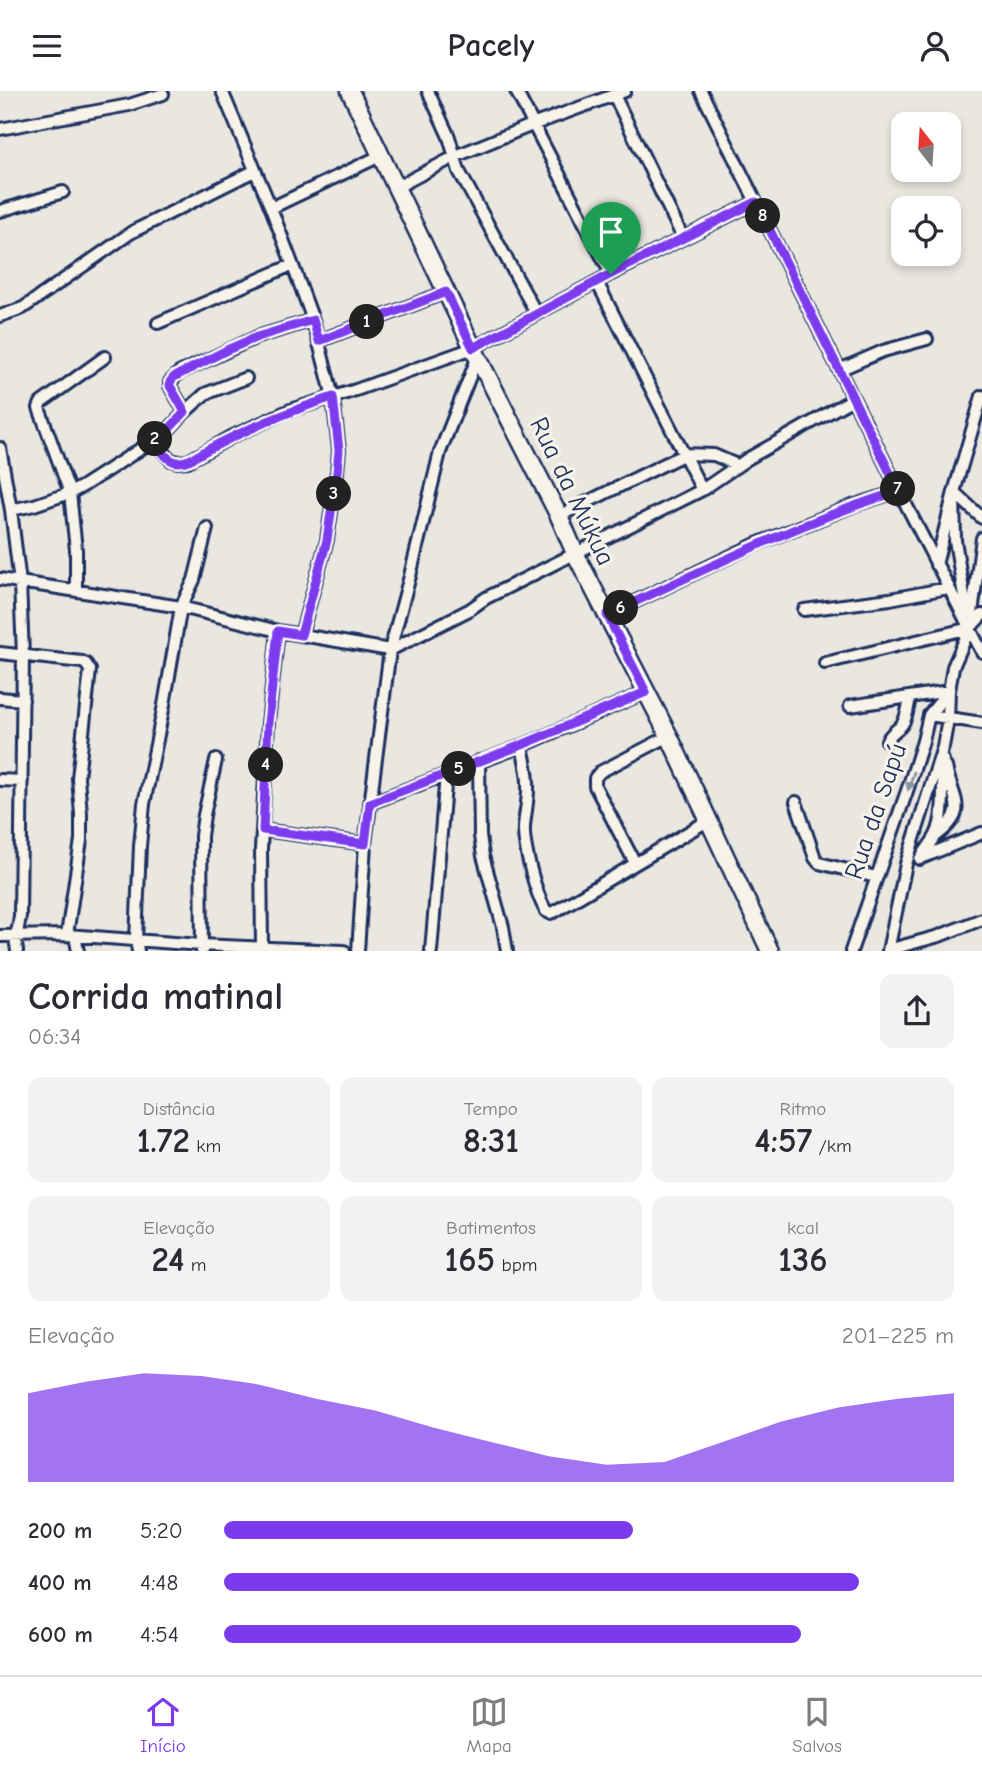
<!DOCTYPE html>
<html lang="pt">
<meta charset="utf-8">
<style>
body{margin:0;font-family:"Comic Neue",sans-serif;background:#f2f2f3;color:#2b2b33;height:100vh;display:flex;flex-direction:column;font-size:26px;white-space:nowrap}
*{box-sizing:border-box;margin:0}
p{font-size:23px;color:#7c7c81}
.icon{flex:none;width:38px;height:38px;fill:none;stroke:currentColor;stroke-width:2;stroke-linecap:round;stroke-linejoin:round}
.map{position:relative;height:860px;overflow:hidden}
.panel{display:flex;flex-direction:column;background:#fff;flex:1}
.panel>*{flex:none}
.needle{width:46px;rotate:343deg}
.tools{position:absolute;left:891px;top:21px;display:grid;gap:14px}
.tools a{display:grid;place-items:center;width:70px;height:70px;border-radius:14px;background:#fff;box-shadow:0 4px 10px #0003;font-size:35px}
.pin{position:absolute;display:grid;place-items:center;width:60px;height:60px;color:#fff;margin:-72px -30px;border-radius:50% 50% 50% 0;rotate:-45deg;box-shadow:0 0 7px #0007}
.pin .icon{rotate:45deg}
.km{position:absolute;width:35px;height:35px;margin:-18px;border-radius:50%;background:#222;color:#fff;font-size:19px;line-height:35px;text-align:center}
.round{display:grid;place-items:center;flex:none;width:74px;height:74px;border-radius:14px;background:#f2f2f3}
.overview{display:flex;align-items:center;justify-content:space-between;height:119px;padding:0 28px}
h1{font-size:38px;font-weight:800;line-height:52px}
.figures{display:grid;grid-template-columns:repeat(3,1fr);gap:10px;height:119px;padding:7px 28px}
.figures div{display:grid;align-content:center;border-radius:14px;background:#f2f2f3;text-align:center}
.figures b{font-size:35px;font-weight:800}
.figures small{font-size:19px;font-weight:400}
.figures p{font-size:19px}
.chart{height:196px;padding:14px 28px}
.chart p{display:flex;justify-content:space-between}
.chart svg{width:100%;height:126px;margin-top:7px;fill:#7c3aed;opacity:.7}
ul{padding:0 28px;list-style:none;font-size:23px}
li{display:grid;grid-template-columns:112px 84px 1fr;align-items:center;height:52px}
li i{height:18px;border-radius:9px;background:#7c3aed}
header{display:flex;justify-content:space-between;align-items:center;height:91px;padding:0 28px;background:#fff;font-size:32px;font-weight:800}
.tabs{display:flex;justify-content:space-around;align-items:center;height:98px;border-top:2px solid #e1e1e2;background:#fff;font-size:19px;color:#7c7c81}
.tabs a{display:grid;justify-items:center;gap:4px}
.tabs .current{color:#7c3aed}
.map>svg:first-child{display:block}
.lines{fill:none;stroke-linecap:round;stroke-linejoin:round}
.street-casing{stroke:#1b2f5e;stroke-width:16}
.secondary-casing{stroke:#1b2f5e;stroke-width:21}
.street{stroke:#f7f3e8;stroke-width:10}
.secondary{stroke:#f7f3e8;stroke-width:16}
.oneway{fill:#8991a3}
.route-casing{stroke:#fff;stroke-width:14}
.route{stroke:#7c3aed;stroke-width:9}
.labels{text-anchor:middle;stroke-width:6;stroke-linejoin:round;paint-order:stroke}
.street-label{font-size:26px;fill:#1b2f5e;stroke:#f7f3e8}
</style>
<header><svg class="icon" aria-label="menu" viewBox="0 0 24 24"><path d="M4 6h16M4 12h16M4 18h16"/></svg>Pacely<svg class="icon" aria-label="person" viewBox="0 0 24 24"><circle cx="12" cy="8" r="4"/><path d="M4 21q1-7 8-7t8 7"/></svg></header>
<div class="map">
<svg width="982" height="860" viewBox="0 0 982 860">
<rect width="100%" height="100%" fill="#eae7e0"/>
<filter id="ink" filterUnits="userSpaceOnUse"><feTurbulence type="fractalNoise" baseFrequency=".0143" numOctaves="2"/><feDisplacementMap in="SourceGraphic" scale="14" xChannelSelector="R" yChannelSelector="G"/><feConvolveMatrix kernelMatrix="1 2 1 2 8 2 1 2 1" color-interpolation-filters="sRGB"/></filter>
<g filter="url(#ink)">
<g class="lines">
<defs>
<path id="street" d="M 222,0 L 271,117 L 296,183 L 313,229 L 333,306 L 339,359 L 337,381 L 327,449 L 301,544
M 428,0 L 449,46 L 459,80 L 536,222
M 516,0 L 611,183
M 701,0 L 899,400 L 982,561
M 614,4 L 683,147
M 0,38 L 129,14 L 163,3
M 397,96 L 456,65 L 532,34 L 625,0
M 271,117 L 382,64
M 0,120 L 63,101
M 597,191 L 702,399
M 0,225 L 23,217 L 132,141 L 254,80
M 158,232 L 292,174
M 319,250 L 446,201
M 839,279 L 883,260 L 927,248
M 185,321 L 205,303 L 246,287
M 153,350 L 171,369 L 178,371 L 188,370 L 233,345 L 288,320 L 356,299 L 473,257 L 611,183 L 756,111
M 0,357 L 11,419 L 20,492 L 23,564 L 20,825 L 18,837 L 15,846 L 17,860
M 11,419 L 34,414 L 70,402 L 83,395 L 153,350 L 170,337 L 185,321 L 170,295 L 170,291 L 179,282 L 257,246 L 313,229
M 559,425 L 685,363 L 714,364 L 737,374
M 936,474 L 954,401 L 982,427
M 0,488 L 181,516 L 278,540 L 390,559 L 469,519 L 486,507 L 702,399 L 749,367 L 853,308
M 76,500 L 76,459 L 70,402 L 39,317 L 41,312 L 105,266
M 804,519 L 890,508 L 948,497
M 607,524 L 754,454 L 855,414 L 899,400
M 967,524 L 955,449 L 954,401 L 982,305
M 0,562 L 82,571 L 86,573 L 90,579 L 78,687 L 81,723 L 81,749 L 67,844
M 825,572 L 970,537 L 982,524
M 0,607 L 23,609
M 850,615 L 949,600
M 929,624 L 982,632
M 887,650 C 890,643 894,641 900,636 C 907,629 908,616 910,606
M 522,655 C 524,667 528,680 528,692 C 529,707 525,721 524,736 C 523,755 536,804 546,820 L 550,822 L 554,821 L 709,729
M 479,670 L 480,745 L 483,765 L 503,836 L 507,860
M 0,689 L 22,690
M 796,711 L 815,767 L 819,772 L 876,786
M 370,712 L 522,655 L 646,601
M 263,739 L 365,753
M 936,745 C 971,719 952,708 946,676
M 921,767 L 982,742
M 920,768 C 925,760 932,752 936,744 C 946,724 942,691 943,669
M 635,772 L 595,695 L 595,687 L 600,681 L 669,645
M 0,845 L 67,844 L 201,854 L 344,860
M 75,845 L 78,860
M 262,856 L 261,758 L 268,632 L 278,540
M 888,859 L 939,845 L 982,828
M 138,860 L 136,849 L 140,755 L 144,713 L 164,614 L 181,516 L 194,489 L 207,437
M 202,860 L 201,745 L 204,724 L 216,669
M 358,860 L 365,753 L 390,559 L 410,485 L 440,361 L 478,265
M 431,860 L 446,683
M 851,860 L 908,697 L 923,650 L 929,624 L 949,600
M 888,860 L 906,773 L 943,656 L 948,628 L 949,600 L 953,576 L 970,537 L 982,447"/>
<path id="secondary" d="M 350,0 L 473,257 L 559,425 L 575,462 L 669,645 L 770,860"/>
</defs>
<use href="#street" class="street-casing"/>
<use href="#secondary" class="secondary-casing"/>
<use href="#street" class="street"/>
<use href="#secondary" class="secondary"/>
</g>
<defs><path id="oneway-solid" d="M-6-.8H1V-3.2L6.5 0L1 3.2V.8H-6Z" transform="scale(1.75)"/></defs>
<use class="oneway" href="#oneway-solid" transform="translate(911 690) rotate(108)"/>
</g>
<g class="lines" filter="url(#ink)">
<defs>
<path id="route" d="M 756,111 L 899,400 C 797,432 703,479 607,524 L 646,601 L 522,654 L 370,712 L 365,753 L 263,739 L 268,632 L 278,540 L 301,544 L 327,449 L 337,381 L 339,359 L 333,306 C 290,320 248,337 207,359 C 198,364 188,372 177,371 C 167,370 159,357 153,350 L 170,337 L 185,321 L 170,295 L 170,291 L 174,286 L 227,259 L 257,246 L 313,229 L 319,250 L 446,201 L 473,257 L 611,183 Z"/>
</defs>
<use href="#route" class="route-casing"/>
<use href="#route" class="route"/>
</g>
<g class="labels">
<g class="street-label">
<text transform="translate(573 400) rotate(64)" y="9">Rua da Múkua</text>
<text transform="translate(875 720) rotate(-71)" y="9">Rua da Sapú</text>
</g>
</g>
</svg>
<div class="tools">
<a><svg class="needle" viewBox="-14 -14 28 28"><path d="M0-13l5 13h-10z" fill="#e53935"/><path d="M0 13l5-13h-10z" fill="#7c7c81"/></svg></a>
<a><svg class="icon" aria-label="locate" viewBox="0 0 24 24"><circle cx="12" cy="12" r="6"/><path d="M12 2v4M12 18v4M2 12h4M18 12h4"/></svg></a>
</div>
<div class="pin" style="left:611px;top:183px;background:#1e9e55"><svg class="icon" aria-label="arrive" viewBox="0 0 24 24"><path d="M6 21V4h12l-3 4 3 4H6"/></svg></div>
<b class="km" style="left:367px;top:231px">1</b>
<b class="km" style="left:155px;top:348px">2</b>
<b class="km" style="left:334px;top:403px">3</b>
<b class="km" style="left:266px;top:674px">4</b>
<b class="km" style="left:459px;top:678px">5</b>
<b class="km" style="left:621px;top:517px">6</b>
<b class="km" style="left:898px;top:398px">7</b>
<b class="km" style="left:763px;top:125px">8</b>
</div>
<section class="panel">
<div class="overview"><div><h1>Corrida matinal</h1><p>06:34</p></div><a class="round"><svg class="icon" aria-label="share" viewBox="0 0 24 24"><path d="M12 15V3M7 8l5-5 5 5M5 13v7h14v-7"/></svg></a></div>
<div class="figures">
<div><p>Distância</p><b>1.72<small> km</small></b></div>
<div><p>Tempo</p><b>8:31</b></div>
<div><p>Ritmo</p><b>4:57<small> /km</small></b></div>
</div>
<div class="figures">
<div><p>Elevação</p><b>24<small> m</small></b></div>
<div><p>Batimentos</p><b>165<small> bpm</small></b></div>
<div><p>kcal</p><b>136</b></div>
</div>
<div class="chart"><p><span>Elevação</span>201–225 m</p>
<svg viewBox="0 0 160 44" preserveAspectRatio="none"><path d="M0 44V13L10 9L20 6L30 7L40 10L50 15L60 19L70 25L80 30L90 35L100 38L110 37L120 30L130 23L140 18L150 15L160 13V44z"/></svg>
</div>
<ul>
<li><b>200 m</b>5:20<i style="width:56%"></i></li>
<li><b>400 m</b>4:48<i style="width:87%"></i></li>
<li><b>600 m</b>4:54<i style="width:79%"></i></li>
</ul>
</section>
<nav class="tabs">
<a class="current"><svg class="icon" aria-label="home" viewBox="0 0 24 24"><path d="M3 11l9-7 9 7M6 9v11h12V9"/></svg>Início</a>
<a><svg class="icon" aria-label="map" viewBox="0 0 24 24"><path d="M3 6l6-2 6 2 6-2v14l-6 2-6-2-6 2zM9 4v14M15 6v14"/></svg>Mapa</a>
<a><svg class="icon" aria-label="saved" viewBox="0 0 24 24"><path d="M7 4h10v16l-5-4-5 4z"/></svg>Salvos</a>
</nav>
